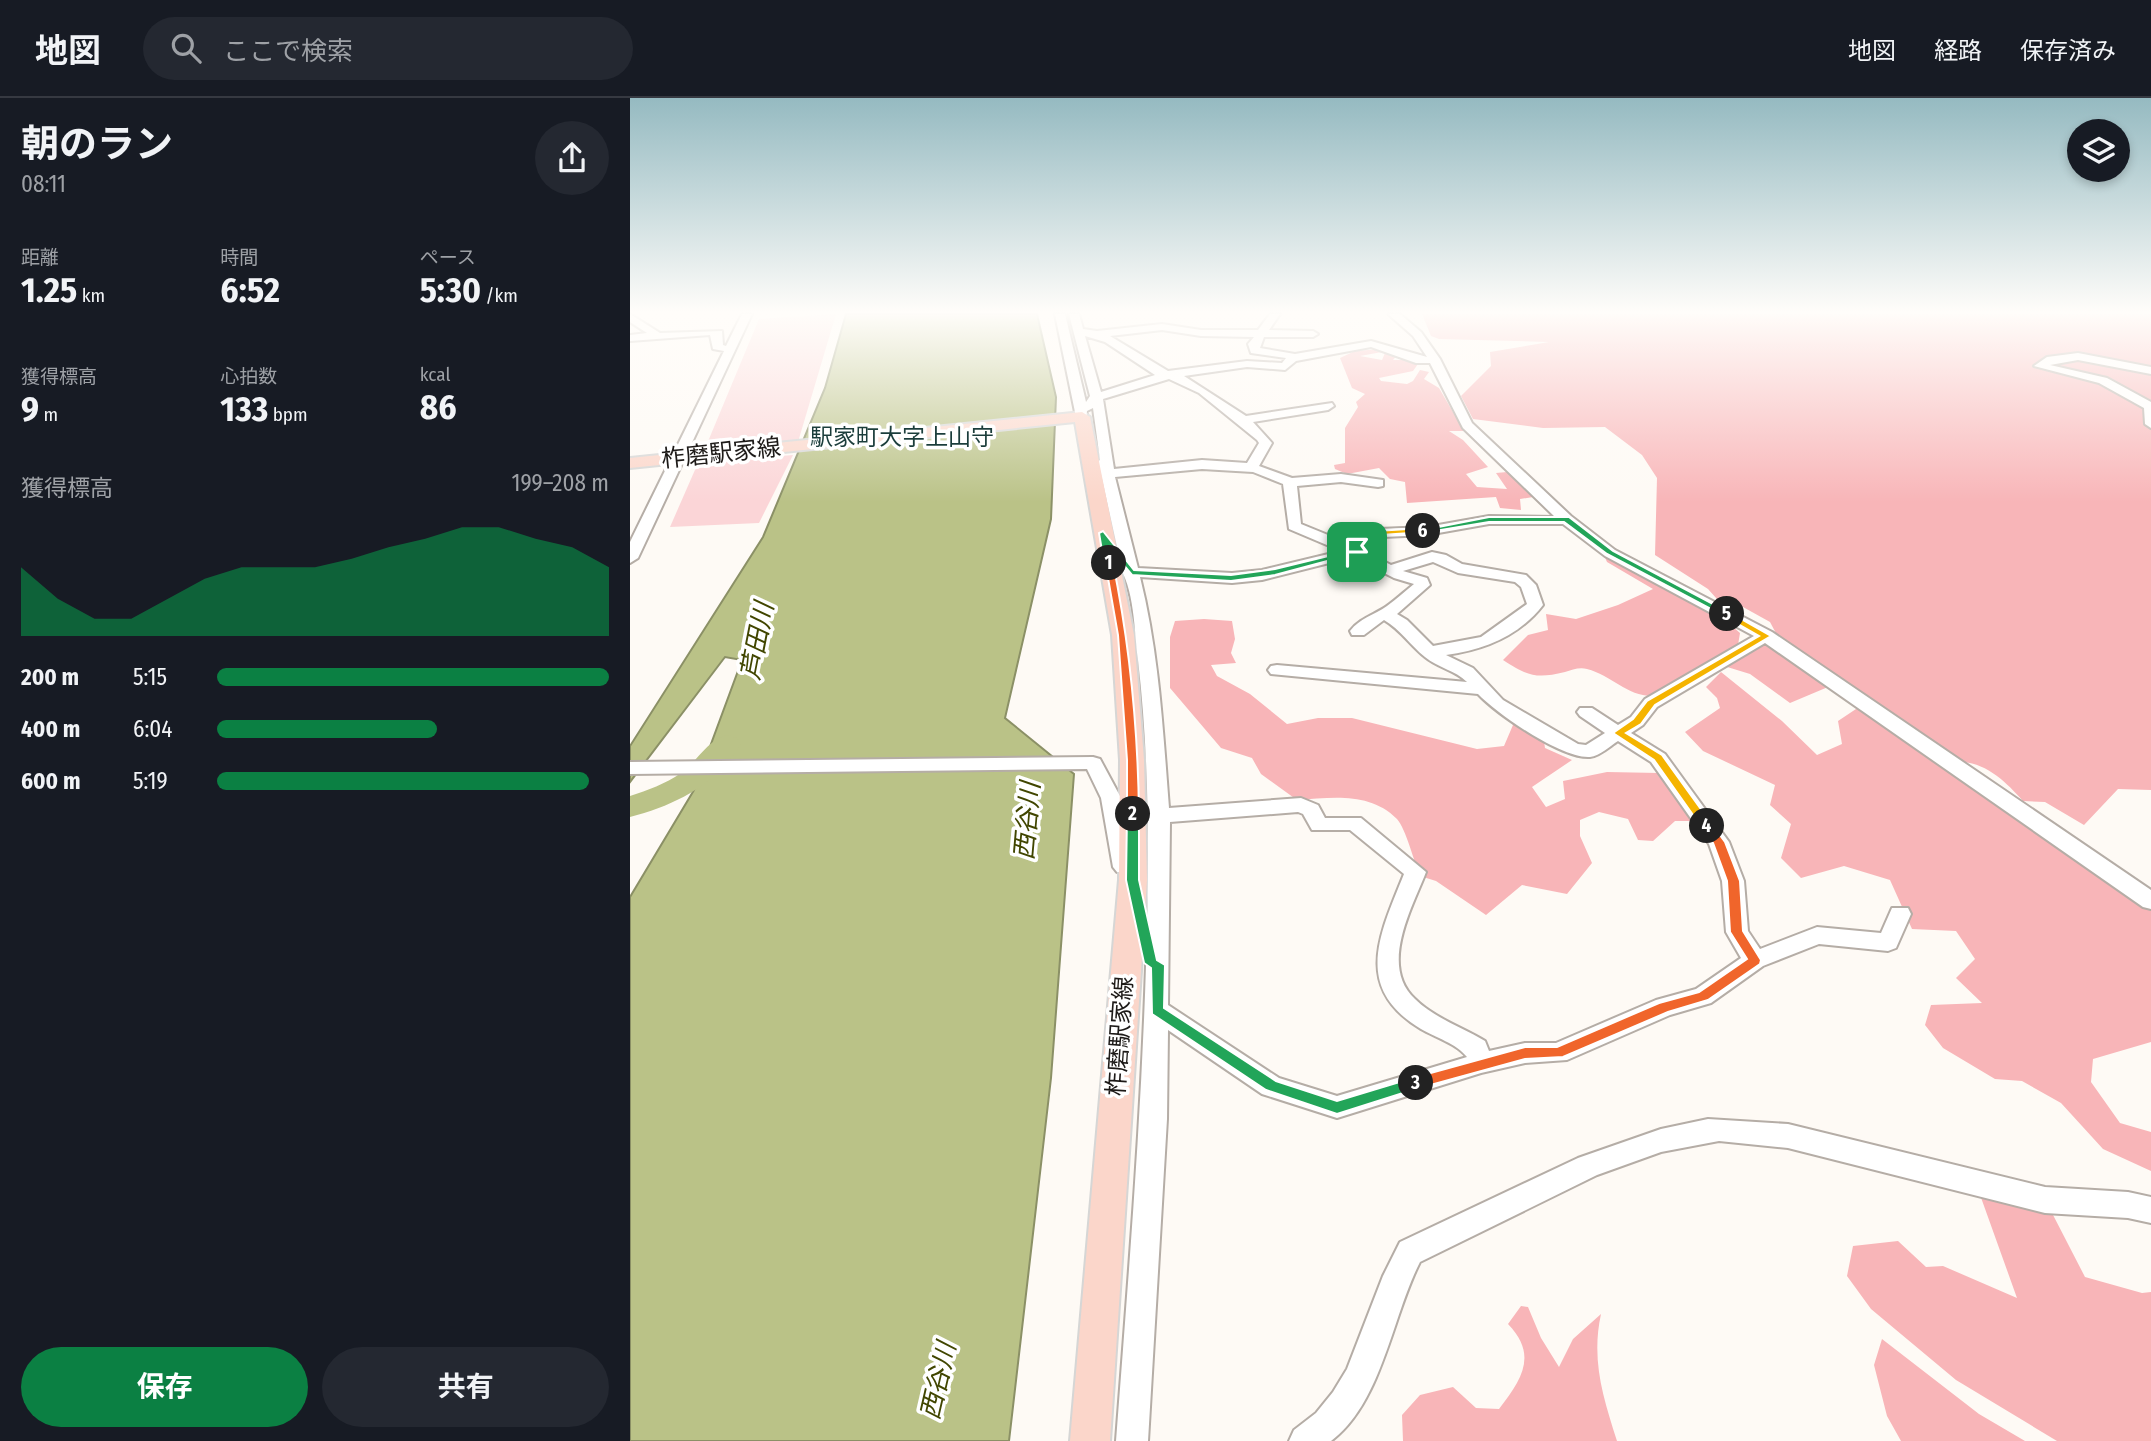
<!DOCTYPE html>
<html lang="ja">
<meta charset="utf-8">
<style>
body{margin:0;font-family:"Fira Sans Condensed","Noto Sans JP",sans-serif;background:#242831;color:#f1f3f6;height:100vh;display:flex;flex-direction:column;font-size:26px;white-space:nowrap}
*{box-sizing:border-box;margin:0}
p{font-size:23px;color:#9ea1a6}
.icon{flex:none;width:38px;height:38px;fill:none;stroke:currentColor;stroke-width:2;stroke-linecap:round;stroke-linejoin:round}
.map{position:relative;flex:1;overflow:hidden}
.sheet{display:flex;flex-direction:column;background:#171b24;width:630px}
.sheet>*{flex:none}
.tools{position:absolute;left:1437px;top:21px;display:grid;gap:14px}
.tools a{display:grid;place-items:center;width:63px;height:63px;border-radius:50%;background:#171b24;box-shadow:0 4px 10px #0003;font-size:35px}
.pin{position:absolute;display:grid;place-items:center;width:60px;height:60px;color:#fff;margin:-30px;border-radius:14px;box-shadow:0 4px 10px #0006}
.km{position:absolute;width:35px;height:35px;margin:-18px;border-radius:50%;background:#222;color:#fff;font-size:19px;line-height:35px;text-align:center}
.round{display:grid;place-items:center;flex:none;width:74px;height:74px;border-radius:37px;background:#242831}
.head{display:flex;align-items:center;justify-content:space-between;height:119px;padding:0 21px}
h1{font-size:38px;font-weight:700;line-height:52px}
.metrics{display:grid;grid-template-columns:repeat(3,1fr);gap:10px;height:119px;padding:7px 21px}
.metrics div{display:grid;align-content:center}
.metrics b{font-size:35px;font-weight:700}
.metrics small{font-size:19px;font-weight:400}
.metrics p{font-size:19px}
.chart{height:196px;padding:14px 21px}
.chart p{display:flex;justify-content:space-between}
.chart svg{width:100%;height:126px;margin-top:7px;fill:#0b8043;opacity:.7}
.button{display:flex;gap:14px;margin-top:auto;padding:14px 21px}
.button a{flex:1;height:80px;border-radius:42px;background:#0b8043;color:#fff;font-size:28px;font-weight:700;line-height:80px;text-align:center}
.button a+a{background:#242831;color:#f1f3f6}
ul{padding:0 21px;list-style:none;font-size:23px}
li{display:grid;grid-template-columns:112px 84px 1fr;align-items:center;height:52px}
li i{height:18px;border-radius:9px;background:#0b8043}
header{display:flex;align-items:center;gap:42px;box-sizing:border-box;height:98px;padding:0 35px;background:#171b24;border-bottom:2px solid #363941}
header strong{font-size:33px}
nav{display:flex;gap:38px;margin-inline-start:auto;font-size:24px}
.search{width:490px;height:63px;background:#242831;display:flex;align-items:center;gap:18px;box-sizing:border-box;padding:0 24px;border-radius:38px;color:#9ea1a6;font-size:26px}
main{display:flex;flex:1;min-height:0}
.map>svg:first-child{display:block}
.green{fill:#fbd5d7}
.forest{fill:#f8b5b8}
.water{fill:#bac287;stroke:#8b9066;stroke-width:2}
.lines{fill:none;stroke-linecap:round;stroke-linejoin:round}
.river{fill:#bac287;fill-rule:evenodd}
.minor-casing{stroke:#b5ada6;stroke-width:4}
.major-casing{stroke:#d6d6d5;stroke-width:4}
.minor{fill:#fff;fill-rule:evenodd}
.major{fill:#fbd6ca;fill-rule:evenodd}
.split-1{fill:#22a559;stroke:#fff;stroke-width:2}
.split-2{fill:#f0652b;stroke:#fff;stroke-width:2}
.split-3{fill:#22a559;stroke:#fff;stroke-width:2}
.split-4{fill:#f0652b;stroke:#fff;stroke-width:2}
.split-5{fill:#f5b400;stroke:#fff;stroke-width:2}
.split-6{fill:#22a559;stroke:#fff;stroke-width:2}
.split-7{fill:#f5b400;stroke:#fff;stroke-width:2}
.labels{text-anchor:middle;stroke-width:7;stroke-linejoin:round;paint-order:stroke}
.far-quarter-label{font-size:23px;fill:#1b3d3b;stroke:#fff}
.street-label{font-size:24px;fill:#1d1a18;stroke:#fff}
.water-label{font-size:26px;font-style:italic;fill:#414600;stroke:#fff}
</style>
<header>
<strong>地図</strong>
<div class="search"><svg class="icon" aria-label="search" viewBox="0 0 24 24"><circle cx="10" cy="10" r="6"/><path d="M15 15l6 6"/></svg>ここで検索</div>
<nav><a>地図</a><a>経路</a><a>保存済み</a></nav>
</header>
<main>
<section class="sheet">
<div class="head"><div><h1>朝のラン</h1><p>08:11</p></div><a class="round"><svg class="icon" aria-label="share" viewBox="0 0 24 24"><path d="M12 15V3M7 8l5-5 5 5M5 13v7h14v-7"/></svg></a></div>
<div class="metrics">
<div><p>距離</p><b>1.25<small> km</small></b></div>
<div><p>時間</p><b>6:52</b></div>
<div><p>ペース</p><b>5:30<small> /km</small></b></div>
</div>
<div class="metrics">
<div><p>獲得標高</p><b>9<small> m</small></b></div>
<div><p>心拍数</p><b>133<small> bpm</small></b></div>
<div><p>kcal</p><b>86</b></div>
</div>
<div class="chart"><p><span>獲得標高</span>199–208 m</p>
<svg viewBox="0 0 160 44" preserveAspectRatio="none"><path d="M0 44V20L10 31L20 38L30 38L40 31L50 24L60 20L70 20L80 20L90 17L100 13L110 10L120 6L130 6L140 10L150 13L160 20V44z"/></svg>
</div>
<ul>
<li><b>200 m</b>5:15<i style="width:100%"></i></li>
<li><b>400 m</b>6:04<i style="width:56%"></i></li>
<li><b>600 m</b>5:19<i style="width:95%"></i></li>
</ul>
<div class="button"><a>保存</a><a>共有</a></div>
</section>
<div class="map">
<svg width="1521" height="1343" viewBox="0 0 1521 1343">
<rect width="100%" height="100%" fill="#fefaf5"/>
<path class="green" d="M 206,216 L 168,344 L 74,353 L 129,221 Z
M 163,357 L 129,425 L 40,429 L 68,365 Z"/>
<path class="forest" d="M 792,216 L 1521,216 L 1521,692 L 1488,691 L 1454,727 L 1415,704 L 1393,703 C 1377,685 1358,666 1333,664 L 1149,541 L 1140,524 L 1104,504 L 1095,510 L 1078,491 L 1025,457 L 1027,380 L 1012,357 L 975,329 L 913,330 L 843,321 L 831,298 L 861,268 L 860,254 L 919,244 L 809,241 L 801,238 Z
M 751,251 L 752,254 L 730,258 L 752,262 L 755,255 L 763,254 L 767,257 L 763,262 L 779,262 L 788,266 L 783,273 L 749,280 L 751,283 L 777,286 L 783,283 L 790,272 L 799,274 L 794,281 L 809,290 L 834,333 L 819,333 L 833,342 L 858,369 L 836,376 L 847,389 L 877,391 L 866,375 L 877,374 L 903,399 L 890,401 L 891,412 L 870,410 L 866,399 L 777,405 L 775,384 L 760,381 L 749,370 L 717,376 L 705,371 L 704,367 L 715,365 L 715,330 L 728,309 L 726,304 L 735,296 L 722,290 L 710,260 L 725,253 Z
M 973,455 L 1088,516 L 1110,535 L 1107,553 L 1022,598 C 997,598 981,577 957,571 C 949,569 942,572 935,574 C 906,581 898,578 873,562 L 898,537 L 918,532 L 916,516 L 946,521 L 988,507 L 1023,491 L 977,464 Z
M 574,521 L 602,523 L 605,541 L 601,555 L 606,565 L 581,567 L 587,578 L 620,596 L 657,626 L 688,620 L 722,620 L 847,651 L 874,648 L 883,627 L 876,616 L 913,636 L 915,650 L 942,662 L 902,689 L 916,709 L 935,701 L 933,683 L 977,674 L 1029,675 L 1068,723 L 1045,723 L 1023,743 L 1008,742 L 998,721 L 969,714 L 950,722 L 950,738 L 962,765 L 937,796 L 892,787 L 856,817 L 806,783 L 790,778 C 784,764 776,731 767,721 C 739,693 701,700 667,702 L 631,676 L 622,660 L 591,650 L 540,590 L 540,539 L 545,523 Z
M 1138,545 L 1198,589 L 1160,605 L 1120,576 L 1094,568 Z
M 1091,574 L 1152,623 L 1187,657 L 1212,646 L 1208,623 L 1229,609 L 1521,811 L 1521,944 L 1463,961 L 1461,984 L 1490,1025 L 1521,1034 L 1521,1073 L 1473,1051 L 1431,1005 L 1392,983 L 1365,981 L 1313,950 L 1295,927 L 1301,907 L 1352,905 L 1326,880 L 1345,861 L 1326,833 L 1282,831 L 1260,782 L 1214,768 L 1171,780 L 1151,760 L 1161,726 L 1140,707 L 1145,687 L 1073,653 L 1055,634 L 1090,610 L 1087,600 L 1076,589 Z
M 1349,1094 L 1422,1115 L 1455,1179 L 1512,1195 L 1521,1194 L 1521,1343 L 1427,1343 L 1326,1282 L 1241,1211 L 1217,1178 L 1223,1148 L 1268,1143 L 1296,1169 L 1313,1168 L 1387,1200 Z
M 891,1208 L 898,1209 L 911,1240 L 929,1269 L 943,1241 L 971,1216 C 961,1262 973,1299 987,1343 L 773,1343 L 772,1317 L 790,1297 L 823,1289 L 846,1310 L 869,1311 C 892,1281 908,1257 878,1226 Z
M 1252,1241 L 1349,1316 L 1395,1343 L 1271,1343 L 1257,1318 L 1244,1267 Z"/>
<path class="water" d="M 216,216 L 407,216 L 426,299 L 421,421 L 375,620 L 444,676 L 421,980 L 379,1343 L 0,1343 L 0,799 L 64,692 L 112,562 L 95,559 L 0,684 L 0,648 L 133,439 L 195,290 Z"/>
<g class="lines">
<path class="river" d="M 97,637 L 107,640 L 111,646 C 85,687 46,707 0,719 L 0,698 C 18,692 35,686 51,675 C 67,664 77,642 97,637 Z"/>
<defs>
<path id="minor" d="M 0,216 L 30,235 L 92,233 L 93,247 L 96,248 L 112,216 L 122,216 L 8,460 L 0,465 L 0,444 L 94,253 L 83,251 L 80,237 L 0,243 L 0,237 L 17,235 L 0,224 Z
M 425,216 L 435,216 L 456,304 L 460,298 L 439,216 L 449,216 L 453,231 L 467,233 L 532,226 L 571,232 L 628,232 L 640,216 L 650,216 L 639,232 L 683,233 L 688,236 L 683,239 L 634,239 L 630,250 L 665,256 L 741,243 L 797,259 L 783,238 L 758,216 L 770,216 L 791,234 L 810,261 L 842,325 L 941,418 L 985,452 L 1142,534 L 1521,792 L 1521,811 L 1513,809 L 1135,545 L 1027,609 L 1013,627 L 1001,635 L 1035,656 L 1099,744 L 1114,783 L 1118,833 L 1130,851 L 1187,829 L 1251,835 L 1262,810 L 1278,810 L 1281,816 L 1266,850 L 1258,853 L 1189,846 L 1133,868 L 1081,905 L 1040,917 L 937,962 L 895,965 L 851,975 L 707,1020 L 632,996 L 538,932 L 537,1021 L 518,1343 L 486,1343 C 498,1185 511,1027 516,868 C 519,766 520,665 508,562 C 504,532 505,490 487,465 L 490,462 L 471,376 L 465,366 L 470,362 L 463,310 L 457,313 L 456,322 L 446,319 ZM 532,232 L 571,238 L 624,239 L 618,246 L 621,255 L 656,260 L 652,265 L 617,263 L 538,273 L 480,238 ZM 455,238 L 475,244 L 525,277 L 471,294 ZM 741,249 L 786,265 L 800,265 L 833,330 L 925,419 L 859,418 L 797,429 L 749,431 L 725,448 L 671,426 L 667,388 L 711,384 L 748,389 L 753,388 L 753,382 L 711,376 L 662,380 L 629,368 L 642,345 L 623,324 L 698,312 L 704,308 L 702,305 L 616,318 L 554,278 L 617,269 L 655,272 L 666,263 ZM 539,281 L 569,295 L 627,342 L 629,345 L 617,365 L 572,362 L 484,371 L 473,301 ZM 572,371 L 623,374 L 653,386 L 659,431 L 711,453 L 632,472 L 602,475 L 508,470 L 485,379 ZM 859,426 L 933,426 L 975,458 L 1124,538 L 1015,601 L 1001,619 L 988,627 L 962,610 L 950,610 L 947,614 L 950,618 L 975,635 L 956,647 L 948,646 L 873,602 L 843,570 L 816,557 C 854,552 889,538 913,507 L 906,487 L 896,477 L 832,466 L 816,457 L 802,454 L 761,467 L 736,454 L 753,439 L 797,437 ZM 723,459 L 764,480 L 784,486 C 775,493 767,501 757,508 C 744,517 730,520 720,533 L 722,537 L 734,537 L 754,522 C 771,532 780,547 795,559 C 808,570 825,572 837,584 L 647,567 L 641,568 L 638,572 L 641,576 L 848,596 C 867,616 932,661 960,659 C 970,658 980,648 988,643 L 1021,664 L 1079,746 L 1092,783 L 1096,834 L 1111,860 L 1066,891 L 1026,902 L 926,945 L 895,945 L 859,953 L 855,943 C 832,929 804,920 785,901 C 749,868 782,810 796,774 L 731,720 L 695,720 L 688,707 L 671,700 L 539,710 C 533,633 529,555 510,479 L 602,485 L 632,482 ZM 803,464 L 828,475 L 885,484 L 891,489 L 897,506 L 851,539 L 803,548 L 777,522 L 767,516 L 800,487 L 797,480 L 773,473 ZM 668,714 L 673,716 L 682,732 L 720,732 L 774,776 C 750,836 722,890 791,931 C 805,939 827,946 837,959 L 707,998 L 649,980 L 538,907 L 540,724 Z
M 1448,255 L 1521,269 L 1521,276 L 1448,262 L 1420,267 L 1477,280 L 1521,304 L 1521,330 L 1515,326 L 1514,310 L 1469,285 L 1404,268 L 1417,259 Z
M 463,659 L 470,661 L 491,700 L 505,769 L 501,774 L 487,774 L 483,769 L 471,700 L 457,671 L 0,676 L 0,664 Z
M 1078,1021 L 1158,1026 L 1415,1089 L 1498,1094 L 1521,1099 L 1521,1125 L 1498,1120 L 1415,1115 L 1158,1050 L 1089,1043 L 1031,1054 L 967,1077 L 790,1164 C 762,1218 752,1305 701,1343 L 659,1343 L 664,1332 L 686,1315 L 703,1294 L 717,1271 L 753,1178 L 770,1144 L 948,1060 L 1031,1031 Z"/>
<path id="major" d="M 452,314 L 460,319 L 504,537 L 514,662 L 517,782 L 480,1343 L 440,1343 L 489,782 L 490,662 L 482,537 L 445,324 L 0,370 L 0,360 Z"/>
</defs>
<use href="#minor" class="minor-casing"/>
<use href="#major" class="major-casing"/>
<use href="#minor" class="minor"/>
<use href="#major" class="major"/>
</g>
<linearGradient id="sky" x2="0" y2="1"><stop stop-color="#95bac1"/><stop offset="0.53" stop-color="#fffdfa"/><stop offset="1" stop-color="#fffdfa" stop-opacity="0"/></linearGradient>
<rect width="1521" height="404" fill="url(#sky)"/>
<path class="split-1" d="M 473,433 L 504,472 L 601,477 L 645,471 L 727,451 L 731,454 L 645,477 L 601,483 L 502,477 L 481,452 L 483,465 L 479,467 L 474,465 L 469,435 Z"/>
<path class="split-2" d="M 475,463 L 483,465 C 500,548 508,631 509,716 L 503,720 L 497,716 L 497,662 L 488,537 Z"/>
<path class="split-3" d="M 503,712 L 509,716 L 509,782 L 527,862 L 535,867 L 534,910 L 646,983 L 707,1003 L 786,979 L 792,980 L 792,989 L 707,1016 L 636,992 L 522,916 L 521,870 L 514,865 L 496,782 L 497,716 Z"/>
<path class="split-4" d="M 1073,725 L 1081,725 L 1095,744 L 1110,783 L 1113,833 L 1131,862 L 1130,866 L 1078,902 L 1038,914 L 933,959 L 895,961 L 786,991 L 781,989 L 781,980 L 786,979 L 895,949 L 927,949 L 1029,905 L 1069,894 L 1117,861 L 1100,834 L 1097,783 L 1083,745 L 1071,728 Z"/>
<path class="split-5" d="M 1097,513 L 1141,538 L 1025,607 L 1011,626 L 996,635 L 1032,657 L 1083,728 L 1077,732 L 1073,731 L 1024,662 L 983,635 L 1003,621 L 1017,603 L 1129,538 L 1094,518 Z"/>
<path class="split-6" d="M 859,419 L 939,419 L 983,453 L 1102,516 L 1094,518 L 977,456 L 934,424 L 859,424 L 793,435 L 788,433 Z"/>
<path class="split-7" d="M 793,430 L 796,434 L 751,437 L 730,456 L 722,454 L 746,433 Z"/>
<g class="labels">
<g class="far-quarter-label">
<text x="272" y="347">駅家町大字上山守</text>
</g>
<g class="street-label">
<text transform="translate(91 355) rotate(-6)" y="8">柞磨駅家線</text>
<text transform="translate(490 938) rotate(-86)" y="8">柞磨駅家線</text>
</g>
<g class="water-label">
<text transform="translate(127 543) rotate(-79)" y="9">芦田川</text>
<text transform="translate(397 723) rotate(-85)" y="9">西谷川</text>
<text transform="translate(308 1283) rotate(-77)" y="9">西谷川</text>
</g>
</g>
</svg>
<div class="tools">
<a><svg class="icon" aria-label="layers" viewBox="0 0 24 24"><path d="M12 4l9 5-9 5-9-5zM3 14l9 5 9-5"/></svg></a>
</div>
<div class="pin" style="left:727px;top:454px;background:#1e9e55"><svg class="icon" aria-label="arrive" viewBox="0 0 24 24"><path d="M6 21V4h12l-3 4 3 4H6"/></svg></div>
<b class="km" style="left:479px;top:465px">1</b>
<b class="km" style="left:503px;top:716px">2</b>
<b class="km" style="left:786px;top:985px">3</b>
<b class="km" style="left:1077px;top:728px">4</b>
<b class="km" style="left:1097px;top:516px">5</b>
<b class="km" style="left:793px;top:433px">6</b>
</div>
</main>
